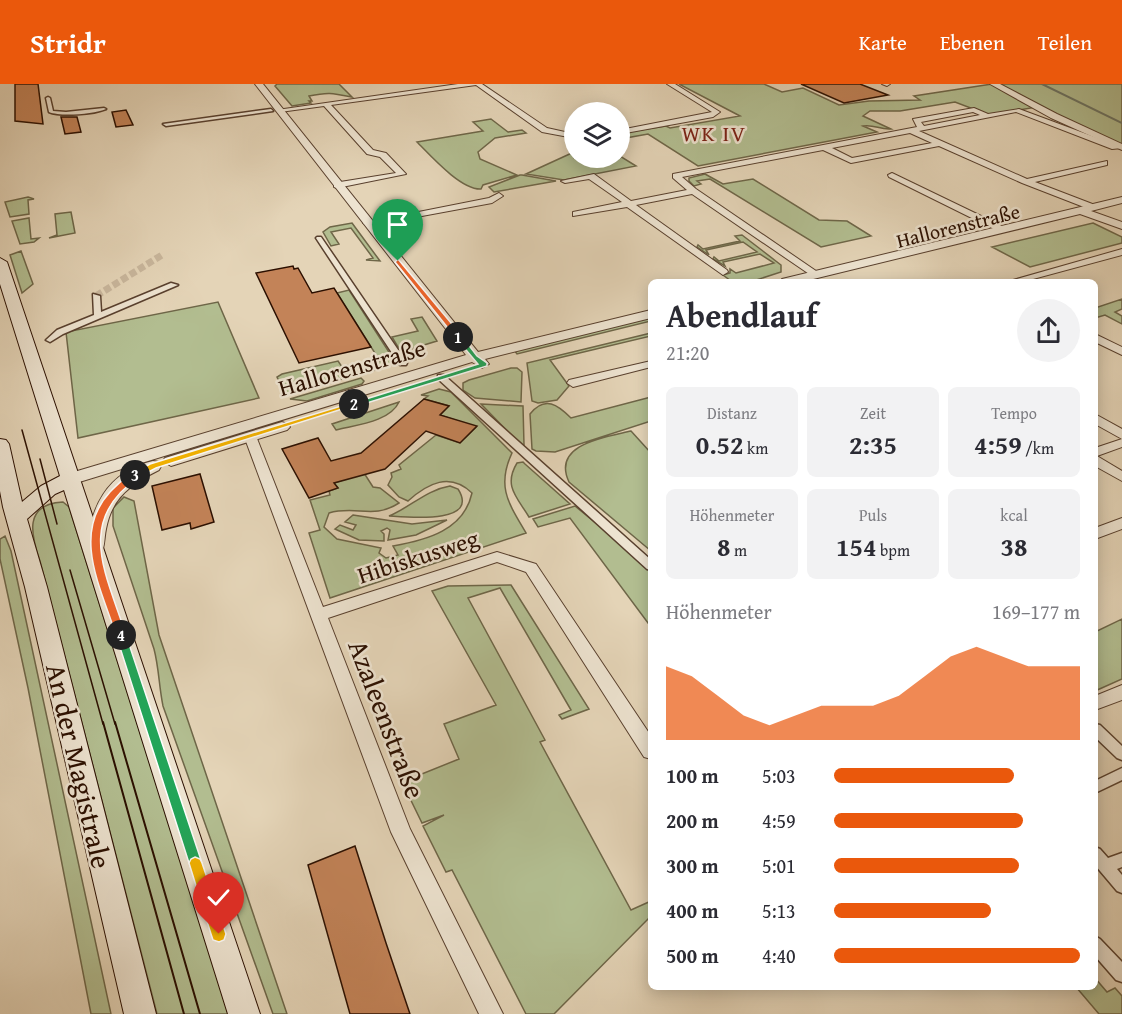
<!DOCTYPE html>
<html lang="de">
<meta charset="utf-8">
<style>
body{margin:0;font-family:"Gentium Book Plus",serif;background:#f2f2f3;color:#2b2b33;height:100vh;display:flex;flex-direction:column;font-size:22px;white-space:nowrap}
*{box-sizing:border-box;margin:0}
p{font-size:20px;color:#7c7c81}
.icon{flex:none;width:33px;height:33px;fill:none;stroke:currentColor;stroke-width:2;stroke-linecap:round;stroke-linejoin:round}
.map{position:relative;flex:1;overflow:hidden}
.side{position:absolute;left:648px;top:195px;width:450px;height:711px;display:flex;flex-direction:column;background:#fff;border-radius:9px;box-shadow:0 3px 15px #0003}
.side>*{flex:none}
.controls{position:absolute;left:564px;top:18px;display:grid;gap:12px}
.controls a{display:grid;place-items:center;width:66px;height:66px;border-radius:50%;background:#fff;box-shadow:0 3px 15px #0003;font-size:30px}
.pin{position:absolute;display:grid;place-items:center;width:51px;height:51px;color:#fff;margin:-62px -26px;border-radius:50% 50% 50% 0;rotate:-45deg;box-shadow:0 0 6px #0007}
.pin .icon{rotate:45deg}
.km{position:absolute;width:30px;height:30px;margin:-15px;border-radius:50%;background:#222;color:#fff;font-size:16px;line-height:30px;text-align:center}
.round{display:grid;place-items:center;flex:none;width:63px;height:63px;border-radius:32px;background:#f2f2f3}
.summary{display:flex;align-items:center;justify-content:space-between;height:102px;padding:0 18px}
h1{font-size:33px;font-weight:800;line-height:45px}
.figures{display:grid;grid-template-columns:repeat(3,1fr);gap:9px;height:102px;padding:6px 18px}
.figures div{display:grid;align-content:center;border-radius:9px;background:#f2f2f3;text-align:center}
.figures b{font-size:26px;font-weight:800}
.figures small{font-size:16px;font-weight:400}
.figures p{font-size:16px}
.chart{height:168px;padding:12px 18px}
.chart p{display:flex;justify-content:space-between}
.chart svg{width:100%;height:108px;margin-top:6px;fill:#ea580c;opacity:.7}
ul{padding:0 18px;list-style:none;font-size:20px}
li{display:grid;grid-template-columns:96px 72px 1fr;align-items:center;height:45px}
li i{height:15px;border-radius:8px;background:#ea580c}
header{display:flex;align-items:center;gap:36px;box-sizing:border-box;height:84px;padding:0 30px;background:#ea580c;color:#fff}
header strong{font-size:28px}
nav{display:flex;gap:33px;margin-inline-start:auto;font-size:21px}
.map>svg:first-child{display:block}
.green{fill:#b2bd90;stroke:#6e6648;stroke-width:1.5}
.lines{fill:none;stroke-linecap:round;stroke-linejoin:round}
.stream{stroke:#6c7565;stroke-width:2}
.building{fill:#c38358;stroke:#2b0f00;stroke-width:1.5}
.pedestrian-tunnel{stroke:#c8b69c;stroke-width:7;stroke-dasharray:7 3;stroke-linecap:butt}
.pedestrian-casing{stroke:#59402e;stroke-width:3}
.minor-casing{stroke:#59402e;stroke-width:2}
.tertiary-casing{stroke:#59402e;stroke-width:2}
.secondary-casing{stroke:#2b0f00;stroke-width:2}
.pedestrian{fill:#ede3d0;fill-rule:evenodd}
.minor{fill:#ede3d0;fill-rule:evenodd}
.tertiary{fill:#ede3d0;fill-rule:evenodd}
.secondary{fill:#ede3d0;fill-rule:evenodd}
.tram-far1{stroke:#2b0f00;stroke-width:1.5}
.tram{stroke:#2b0f00;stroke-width:2}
.split-1{fill:#f0652b;stroke:#fff;stroke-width:1.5}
.split-2{fill:#22a559;stroke:#fff;stroke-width:1.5}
.split-3{fill:#f5b400;stroke:#fff;stroke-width:1.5}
.split-4{fill:#f0652b;stroke:#fff;stroke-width:1.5}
.split-5{fill:#22a559;stroke:#fff;stroke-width:1.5}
.split-6{fill:#f5b400;stroke:#fff;stroke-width:1.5}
.labels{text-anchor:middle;stroke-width:5;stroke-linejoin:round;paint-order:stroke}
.far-street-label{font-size:20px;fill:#2b0f00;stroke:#ede3d0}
.far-neighbourhood-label{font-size:22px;letter-spacing:1.5px;fill:#7a1f14;stroke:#ede3d0}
.street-label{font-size:24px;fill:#2b0f00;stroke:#ede3d0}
.near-street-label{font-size:28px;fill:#2b0f00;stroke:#ede3d0}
</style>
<header>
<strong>Stridr</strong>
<nav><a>Karte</a><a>Ebenen</a><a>Teilen</a></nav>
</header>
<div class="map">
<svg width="1122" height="930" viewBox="0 0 1122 930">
<rect width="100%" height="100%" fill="#e4d4b7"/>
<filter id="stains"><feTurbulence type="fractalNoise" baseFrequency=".00333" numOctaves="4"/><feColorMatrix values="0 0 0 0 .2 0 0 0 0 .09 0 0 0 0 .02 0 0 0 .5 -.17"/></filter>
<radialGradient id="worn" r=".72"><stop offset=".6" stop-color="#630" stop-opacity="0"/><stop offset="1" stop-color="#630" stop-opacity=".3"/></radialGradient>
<path class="green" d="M 277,0 L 339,0 L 352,13 C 332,9 328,8 309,12 L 312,17 L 309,17 L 311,19 L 292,22 L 275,2 Z
M 679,0 L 764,0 L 782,8 L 803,4 L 839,21 L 869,17 L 920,16 L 914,12 L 992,0 L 1037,23 L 989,31 L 955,18 L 900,27 L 870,27 L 863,32 L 891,45 C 880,46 874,40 863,42 L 877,48 L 698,82 L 648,50 L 620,55 L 620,49 L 666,42 L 670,44 L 740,32 Z
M 998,0 L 1122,0 L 1122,61 L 1067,36 Z
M 491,35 L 508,48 L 522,46 L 526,49 L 495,54 L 478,68 L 480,75 L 517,91 L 483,101 L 481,105 C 461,106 431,72 417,58 L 483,47 L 473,38 Z
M 574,68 L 574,74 L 620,74 L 620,72 L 636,82 L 564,96 L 526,90 Z
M 705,90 L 723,100 L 753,95 L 819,136 L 847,137 L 871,152 L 821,163 L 710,95 L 697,97 L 701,100 L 694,102 L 689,97 L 689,94 Z
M 520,91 L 522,91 L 556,97 L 494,108 L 489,103 Z
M 28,113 L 34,115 L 28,116 L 29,130 L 10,133 L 5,118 Z
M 71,128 L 75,149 L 49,154 L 57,151 L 55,130 Z
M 29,134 L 31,155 L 39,154 L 34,158 L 20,160 L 12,137 Z
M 352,139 L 380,177 L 366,176 L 373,174 L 351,144 L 331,148 L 339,160 L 331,162 L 323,148 L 330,143 Z
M 1093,139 L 1122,153 L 1122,159 L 1030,183 L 992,163 Z
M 742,151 L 781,181 L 781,188 L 750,198 L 729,198 L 731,197 L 723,191 L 730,189 L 730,185 L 736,189 L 774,179 L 760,170 L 723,178 L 725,182 L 713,175 L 714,173 L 719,177 L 757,168 L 743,158 L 706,166 L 709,171 L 697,163 L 698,161 L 703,165 L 740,157 L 735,152 Z
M 21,167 L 33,200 L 22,209 L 10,171 Z
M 349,206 L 396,279 L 372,287 L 368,281 L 380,277 L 337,209 Z
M 1122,215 L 1122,225 L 1115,228 L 1122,232 L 1122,240 L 1105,231 L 1095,234 L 1095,224 Z
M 218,218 L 259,314 L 78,354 L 66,248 Z
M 651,232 L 651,237 L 517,270 L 514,266 Z
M 422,233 L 437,257 L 401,268 L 392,253 L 418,247 L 411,235 Z
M 651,249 L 651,252 L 550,276 L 569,302 L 557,316 L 538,319 L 532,317 L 527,279 Z
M 338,277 L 342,283 L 353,280 L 359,290 L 292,310 L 284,308 L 277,293 L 282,290 Z
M 511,284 L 517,284 L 522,288 L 521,318 L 475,314 L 463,306 L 463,299 L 469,296 Z
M 361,294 L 364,297 L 362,300 L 307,317 L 290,315 Z
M 439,305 L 451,308 L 512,369 C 496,403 509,420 526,449 L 330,514 L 309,449 L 320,446 L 310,416 L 330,411 L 329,407 L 338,404 L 334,399 L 364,389 L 373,403 L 380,404 L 399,419 C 373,436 357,421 329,429 L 324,443 L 337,455 L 381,464 L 379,469 L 386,474 L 398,471 L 393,462 C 427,456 464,446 472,409 C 450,388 428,399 408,417 L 399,413 L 388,401 L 392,393 L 391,389 L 401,385 L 399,381 L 436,351 L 460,359 L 476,343 L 440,331 L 449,322 L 424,315 L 428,312 L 421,311 Z
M 651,313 L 651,337 L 555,368 L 536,367 L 532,365 L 530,330 C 545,311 558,321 571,334 Z
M 399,318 C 390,338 355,341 336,346 L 332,340 Z
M 481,320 L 523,322 L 524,361 L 521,361 Z
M 631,347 L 651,369 L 651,467 L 569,398 C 551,360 606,353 631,347 Z
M 523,378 L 525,380 L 570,420 L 529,433 C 517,413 503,402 517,379 Z
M 450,402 L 458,405 C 481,441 406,433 389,432 C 411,423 426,406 450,402 Z
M 124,413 L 134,417 L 159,551 L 287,930 L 273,930 L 163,622 C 159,603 159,584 154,565 L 113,442 L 113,424 Z
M 63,418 L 69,423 L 229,930 L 157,930 L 40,477 C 31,451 23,420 63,418 Z
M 575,422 L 651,484 L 651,543 L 570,434 L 538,443 L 533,435 Z
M 353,431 L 412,440 L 447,436 L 416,451 L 388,456 L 390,446 L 387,444 L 381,447 L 384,450 L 384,457 L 359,456 L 335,445 L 340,441 L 353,446 L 356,441 L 345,438 Z
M 5,452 L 11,467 L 111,930 L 91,930 L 28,604 L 0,475 L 0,455 Z
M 511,501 L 589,625 L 562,635 L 559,631 L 571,626 L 500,504 L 468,514 L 545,656 L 540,658 L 631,826 L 651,817 L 651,832 L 554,930 L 526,930 L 452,786 L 446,788 L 423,742 L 444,731 L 422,739 L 402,698 L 459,675 L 444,640 L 496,621 L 432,507 L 448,502 Z
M 1122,535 L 1122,595 L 1095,607 L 1095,548 Z
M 1095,894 L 1107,908 L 1115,904 L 1122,912 L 1122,930 L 1099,930 L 1076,903 L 1095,903 Z"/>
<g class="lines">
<path class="stream" d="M 1042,0 L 1122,39"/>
</g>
<path class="building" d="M 15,0 L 38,0 L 43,40 L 15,37 Z
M 801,0 L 860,0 L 888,11 L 844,19 Z
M 126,26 L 133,41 L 116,43 L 112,28 Z
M 61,33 L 77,33 L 81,48 L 65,50 Z
M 293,182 L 294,185 L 298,184 L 312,209 L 334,204 L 371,263 L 299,279 L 256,189 Z
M 424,315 L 449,322 L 440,331 L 477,342 L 460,359 L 426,347 L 385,385 L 334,399 L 338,404 L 309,414 L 282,365 L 318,354 L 331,377 L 361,369 Z
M 200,390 L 214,438 L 191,445 L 190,439 L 162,446 L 152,402 Z
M 355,762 L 386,859 L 410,930 L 350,930 L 308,781 Z"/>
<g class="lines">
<path class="pedestrian-tunnel" d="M 96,212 L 162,171"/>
<defs>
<path id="pedestrian" d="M 48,13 L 50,14 L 53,27 L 66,28 L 104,24 L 106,25 C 94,30 61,33 49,28 L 46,14 Z
M 271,25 L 273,27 L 166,42 L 163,40 Z
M 317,153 L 321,153 L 407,279 L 406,281 L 400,281 L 316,154 Z
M 171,199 L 178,201 L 63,250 L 50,258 L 46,256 L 57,246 L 94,231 L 93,210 L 100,212 L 101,228 Z
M 438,291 L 444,291 L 651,476 L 651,486 L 647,485 L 438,295 Z
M 1095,640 L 1100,641 L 1122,662 L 1122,676 L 1117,674 L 1095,653 Z
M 1122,684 L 1122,696 L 1095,709 L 1095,697 Z
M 1095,763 L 1100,765 L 1108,774 L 1122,769 L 1122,783 L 1117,785 L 1122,791 L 1122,809 L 1117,807 L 1095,781 Z
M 1095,852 L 1100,855 L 1122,878 L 1122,898 L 1116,896 L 1095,872 Z"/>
<path id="minor" d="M 458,0 L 482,0 L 547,44 L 574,50 L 574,54 L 542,48 L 476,1 L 331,21 L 373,66 L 386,69 L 406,90 L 337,104 L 334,103 L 334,99 L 396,89 L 380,73 L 367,70 L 324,22 L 280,28 L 277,26 Z
M 667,0 L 675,0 L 720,28 L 713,33 L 620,50 L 620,46 L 712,28 Z
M 882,0 L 890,0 L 887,2 Z
M 974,24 L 988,30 L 1019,25 L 1116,61 L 1122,60 L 1122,64 L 1112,65 L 1016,28 L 919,47 L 1027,95 L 1107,77 L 1107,81 L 1035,98 L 1095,121 L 1095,125 L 1089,125 L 1022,99 L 939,62 L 851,79 L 823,66 L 682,93 L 696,105 L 819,189 L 819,193 L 815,194 L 692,110 L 636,121 L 727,186 L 728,188 L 723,191 L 627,123 L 573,132 L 573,128 L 622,118 L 589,95 L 565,99 L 561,97 L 594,90 L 631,117 L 687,106 L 673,94 L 673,90 L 917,43 L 913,35 ZM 973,28 L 980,31 L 924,42 L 921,38 ZM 910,49 L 932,59 L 852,74 L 832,64 Z
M 892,89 L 1006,144 L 1008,146 L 1000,148 L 889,93 L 888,91 Z
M 499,109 L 503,112 L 492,119 L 368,142 L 363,139 L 489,114 Z
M 1122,165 L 1122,171 L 1022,198 L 1006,198 Z
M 1095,250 L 1122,263 L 1122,271 L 1095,258 Z
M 651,277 L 651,283 L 573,303 L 567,299 L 569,296 Z
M 1095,330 L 1122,345 L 1122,355 L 1095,340 Z
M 250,348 L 256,352 L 323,523 L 497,468 L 536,480 L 651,652 L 651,675 L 644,673 L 526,488 L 497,478 L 328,534 L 410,745 L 503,930 L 479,930 L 391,748 L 244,352 Z
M 1122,355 L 1122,363 L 1097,372 L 1122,387 L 1122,397 L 1095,382 L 1095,364 Z
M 1122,434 L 1122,445 L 1095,455 L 1095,444 Z
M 1122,601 L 1122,616 L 1095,626 L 1095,612 Z"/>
<path id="tertiary" d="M 255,0 L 263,0 L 478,268 L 651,226 L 651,234 L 485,275 L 489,280 L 482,284 L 472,278 L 76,399 L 64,399 L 62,395 L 64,391 L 466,271 Z
M 990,0 L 1000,0 L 1057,30 L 1122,60 L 1122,66 L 1051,34 Z
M 1122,113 L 1122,119 L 1091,127 L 1122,138 L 1122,145 L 1080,130 L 801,198 L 780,198 L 782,195 Z
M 282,338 L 287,340 L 290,343 L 287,346 L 171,382 L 163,377 L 165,374 Z
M 153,377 L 159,378 L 161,382 L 159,386 C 131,400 112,413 106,445 C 104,454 105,465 100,472 L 94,474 L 88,472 L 85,468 C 91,424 105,389 153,377 Z"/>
<path id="secondary" d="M 0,174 L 7,178 L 260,930 L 228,930 L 64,406 L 55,410 L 27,435 L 47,503 L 156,930 L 124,930 L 25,503 L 3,423 L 0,407 L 0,355 L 6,356 L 9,360 L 22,418 L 41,402 L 60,392 L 0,200 Z"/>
</defs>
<use href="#pedestrian" class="pedestrian-casing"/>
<use href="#minor" class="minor-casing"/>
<use href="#tertiary" class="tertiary-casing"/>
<use href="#secondary" class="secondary-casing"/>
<use href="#pedestrian" class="pedestrian"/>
<use href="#minor" class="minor"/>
<use href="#tertiary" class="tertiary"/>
<use href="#secondary" class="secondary"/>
<path class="tram-far1" d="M 22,346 L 103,640
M 40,375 L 57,440
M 70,486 L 115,640"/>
<path class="tram" d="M 103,638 L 184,930
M 115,638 L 200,930"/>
</g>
<path class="split-1" d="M 398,175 L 461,251 L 461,254 L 456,254 L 395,178 Z"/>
<path class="split-2" d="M 456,251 L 461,251 L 477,272 L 487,279 L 487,282 L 357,322 L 350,320 L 478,280 L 456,254 Z"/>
<path class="split-3" d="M 351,319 L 358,320 L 156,384 L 139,393 L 131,391 L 150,380 Z"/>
<path class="split-4" d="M 135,388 L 139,389 L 139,393 C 74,437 107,491 126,551 L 121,555 L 116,551 C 101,504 71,450 110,408 C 118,400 125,392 135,388 Z"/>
<path class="split-5" d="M 121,546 L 126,551 L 202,779 L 200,784 L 195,786 L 191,784 L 189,779 L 116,551 Z"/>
<path class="split-6" d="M 195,773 L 200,775 L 202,779 L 226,850 L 224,856 L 219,858 L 213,856 L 211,850 L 189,779 L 191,775 Z"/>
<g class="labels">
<g class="far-street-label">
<text transform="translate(958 142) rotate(-14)" y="7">Hallorenstraße</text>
</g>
<g class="far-neighbourhood-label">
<text x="714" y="57">WK IV</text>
</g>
<g class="street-label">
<text transform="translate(352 284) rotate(-16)" y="8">Hallorenstraße</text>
<text transform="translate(418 473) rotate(-18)" y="8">Hibiskusweg</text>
</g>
<g class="near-street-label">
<text transform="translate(387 635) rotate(69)" y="10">Azaleenstraße</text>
<text transform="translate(79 682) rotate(77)" y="10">An der Magistrale</text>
</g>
</g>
<rect width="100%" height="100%" filter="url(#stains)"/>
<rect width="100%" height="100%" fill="url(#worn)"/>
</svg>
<div class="controls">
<a><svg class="icon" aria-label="layers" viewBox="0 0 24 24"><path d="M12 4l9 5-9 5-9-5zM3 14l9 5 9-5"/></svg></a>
</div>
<div class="pin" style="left:398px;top:177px;background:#1e9e55"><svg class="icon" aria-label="arrive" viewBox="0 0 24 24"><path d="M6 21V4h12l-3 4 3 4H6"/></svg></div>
<div class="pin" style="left:219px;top:850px;background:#d93025"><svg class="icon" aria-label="check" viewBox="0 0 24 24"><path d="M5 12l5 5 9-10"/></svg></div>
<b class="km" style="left:458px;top:253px">1</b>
<b class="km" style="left:354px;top:320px">2</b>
<b class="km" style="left:135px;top:391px">3</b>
<b class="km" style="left:121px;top:551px">4</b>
<section class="side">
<div class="summary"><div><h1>Abendlauf</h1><p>21:20</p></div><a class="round"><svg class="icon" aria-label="share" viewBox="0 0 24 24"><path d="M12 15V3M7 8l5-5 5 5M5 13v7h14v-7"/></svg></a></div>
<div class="figures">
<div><p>Distanz</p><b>0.52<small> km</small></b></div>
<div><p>Zeit</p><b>2:35</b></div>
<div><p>Tempo</p><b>4:59<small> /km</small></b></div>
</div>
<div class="figures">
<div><p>Höhenmeter</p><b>8<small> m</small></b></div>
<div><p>Puls</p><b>154<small> bpm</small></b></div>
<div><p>kcal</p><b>38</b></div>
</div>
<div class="chart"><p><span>Höhenmeter</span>169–177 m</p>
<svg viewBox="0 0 160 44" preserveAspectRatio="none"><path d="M0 44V14L10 18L20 26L30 34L40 38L50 34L60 30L70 30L80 30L90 26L100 18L110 10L120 6L130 10L140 14L150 14L160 14V44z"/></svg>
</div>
<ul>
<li><b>100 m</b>5:03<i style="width:73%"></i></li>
<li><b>200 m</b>4:59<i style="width:77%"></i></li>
<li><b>300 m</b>5:01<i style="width:75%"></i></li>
<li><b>400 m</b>5:13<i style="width:64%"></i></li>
<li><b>500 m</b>4:40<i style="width:100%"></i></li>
</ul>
</section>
</div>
